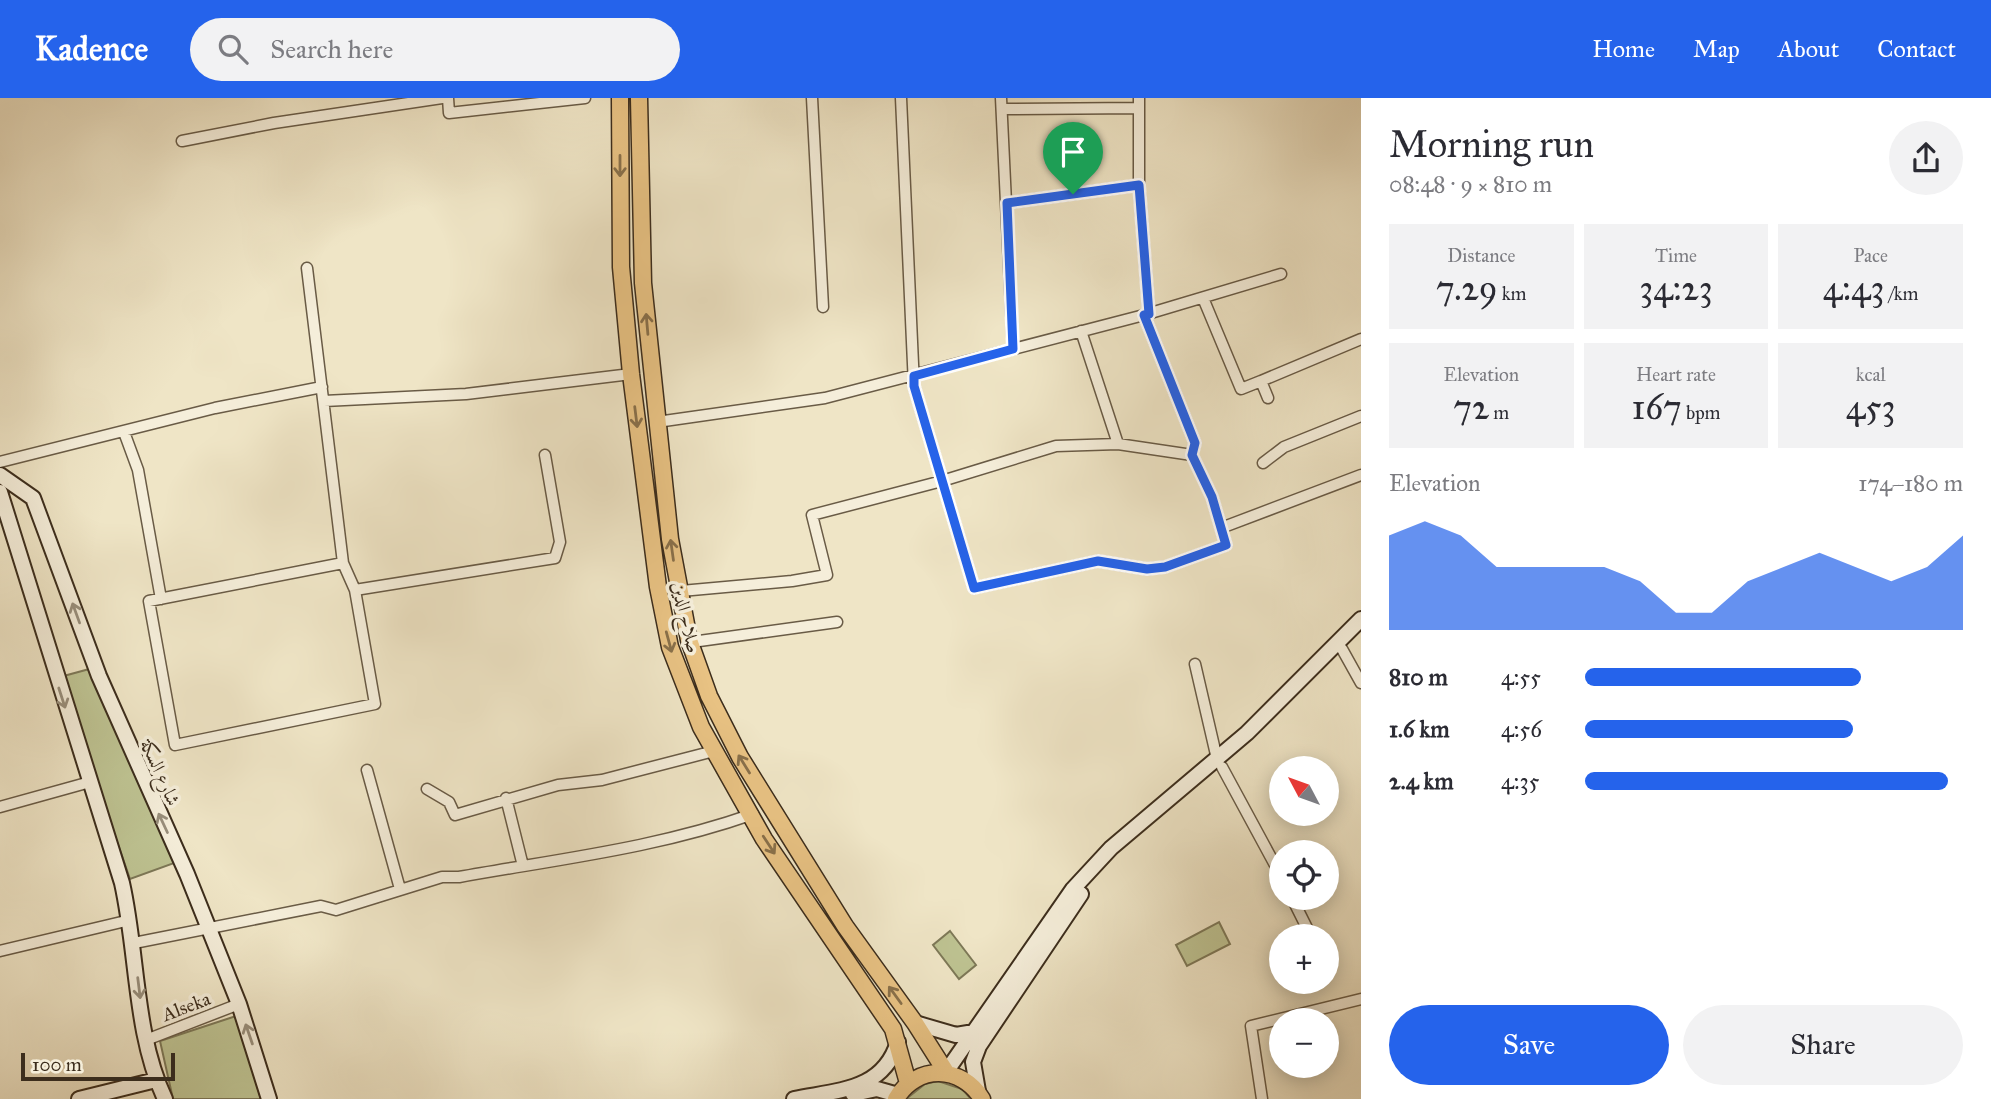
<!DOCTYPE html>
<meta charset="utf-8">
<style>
body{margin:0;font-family:"IM FELL Great Primer",Amiri,serif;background:#f2f2f3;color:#2b2b33;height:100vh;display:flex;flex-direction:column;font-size:26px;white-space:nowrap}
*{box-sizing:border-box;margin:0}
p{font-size:23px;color:#7c7c81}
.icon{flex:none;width:38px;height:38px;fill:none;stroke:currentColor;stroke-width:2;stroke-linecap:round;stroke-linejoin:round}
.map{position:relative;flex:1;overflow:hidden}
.side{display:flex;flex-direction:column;background:#fff;width:630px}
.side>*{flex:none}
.needle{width:46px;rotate:311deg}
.tools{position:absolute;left:1269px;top:658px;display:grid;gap:14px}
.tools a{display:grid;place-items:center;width:70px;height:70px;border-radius:50%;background:#fff;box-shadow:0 4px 18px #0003;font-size:35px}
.scale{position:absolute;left:21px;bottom:18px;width:154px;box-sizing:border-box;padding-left:7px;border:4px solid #3c2d1c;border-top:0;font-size:19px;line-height:24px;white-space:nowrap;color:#3c2d1c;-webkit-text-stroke:5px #f5eeda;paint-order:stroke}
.pin{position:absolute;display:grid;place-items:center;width:60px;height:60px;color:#fff;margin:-72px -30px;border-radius:50% 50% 50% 0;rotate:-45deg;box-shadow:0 0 7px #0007}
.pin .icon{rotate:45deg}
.round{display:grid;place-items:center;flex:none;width:74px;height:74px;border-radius:37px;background:#f2f2f3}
.summary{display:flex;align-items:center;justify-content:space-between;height:119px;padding:0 28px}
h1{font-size:38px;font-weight:600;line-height:52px}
.figures{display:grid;grid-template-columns:repeat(3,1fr);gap:10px;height:119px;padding:7px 28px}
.figures div{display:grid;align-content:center;border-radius:0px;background:#f2f2f3;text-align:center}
.figures b{font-size:35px;font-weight:600}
.figures small{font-size:19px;font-weight:400}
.figures p{font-size:19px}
.chart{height:196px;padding:14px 28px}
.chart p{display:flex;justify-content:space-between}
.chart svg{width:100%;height:126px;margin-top:7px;fill:#2563eb;opacity:.7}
.button{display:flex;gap:14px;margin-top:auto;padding:14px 28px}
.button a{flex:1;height:80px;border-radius:42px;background:#2563eb;color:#fff;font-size:28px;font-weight:600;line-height:80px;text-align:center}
.button a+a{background:#f2f2f3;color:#2b2b33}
ul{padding:0 28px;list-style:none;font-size:23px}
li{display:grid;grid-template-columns:112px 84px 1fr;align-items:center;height:52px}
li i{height:18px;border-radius:9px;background:#2563eb}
header{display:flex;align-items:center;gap:42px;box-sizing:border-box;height:98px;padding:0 35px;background:#2563eb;color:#fff}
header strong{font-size:33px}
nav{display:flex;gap:38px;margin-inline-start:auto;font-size:24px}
.search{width:490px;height:63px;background:#f2f2f3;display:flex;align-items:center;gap:18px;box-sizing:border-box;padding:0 24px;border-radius:38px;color:#7c7c81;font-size:26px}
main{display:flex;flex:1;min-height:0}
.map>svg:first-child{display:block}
.green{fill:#bec392;stroke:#7d7857;stroke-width:2}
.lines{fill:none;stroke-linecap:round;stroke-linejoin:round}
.minor-casing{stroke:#695b46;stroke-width:13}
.secondary-casing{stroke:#3c2d1c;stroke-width:18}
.trunk-casing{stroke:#3c2d1c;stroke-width:19}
.minor{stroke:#f5eeda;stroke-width:10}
.secondary{stroke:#f5eeda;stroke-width:14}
.trunk{stroke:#e8c283;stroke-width:16}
.oneway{stroke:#89704a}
.oneway2{stroke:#988e7b}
.route-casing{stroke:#fff;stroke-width:14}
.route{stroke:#2563eb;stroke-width:9}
.labels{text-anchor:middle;stroke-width:7;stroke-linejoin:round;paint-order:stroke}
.street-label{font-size:19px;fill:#3c2d1c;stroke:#f5eeda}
</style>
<header>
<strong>Kadence</strong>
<div class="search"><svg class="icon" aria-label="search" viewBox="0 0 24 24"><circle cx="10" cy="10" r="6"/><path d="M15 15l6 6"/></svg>Search here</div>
<nav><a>Home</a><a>Map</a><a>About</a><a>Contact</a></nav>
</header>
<main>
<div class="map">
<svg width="1361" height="1001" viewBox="0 0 1361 1001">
<rect width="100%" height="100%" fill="#efe5c6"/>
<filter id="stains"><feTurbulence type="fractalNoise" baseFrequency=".00286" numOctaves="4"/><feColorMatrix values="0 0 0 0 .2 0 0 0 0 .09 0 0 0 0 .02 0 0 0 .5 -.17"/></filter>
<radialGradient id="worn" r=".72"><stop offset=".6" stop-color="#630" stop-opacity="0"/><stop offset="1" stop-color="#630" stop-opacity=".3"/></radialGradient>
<path class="green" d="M 93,570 L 177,764 L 130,781 L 60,579 Z
M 1219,824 L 1230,846 L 1187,868 L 1176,847 Z
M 950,833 L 976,867 L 959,881 L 933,847 Z
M 236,918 L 261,1001 L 173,1001 L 160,943 Z
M 938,983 L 962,991 L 971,1001 L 906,1001 L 925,986 Z"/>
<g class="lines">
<defs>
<path id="minor" d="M 448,0 L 449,15 L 585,0
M 812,0 L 823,209
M 901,0 L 914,288 L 974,490 L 1098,463 L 1147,471 L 1165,469 L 1226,447 L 1212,399 L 1192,357 L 1195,345 L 1144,217
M 1001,0 L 1013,251
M 1139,0 L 1139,87 L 1149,216
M 1002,11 L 1139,10
M 182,43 L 274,25 L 442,0
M 1007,105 L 1139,87
M 307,170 L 343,465 L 355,492 L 375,606 L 175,647 L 149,503 L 343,465
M 1203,200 L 1241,291 L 1261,283
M 1081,233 L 1118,346
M 1268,300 L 1261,283 L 1361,241
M 324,303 L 466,296 L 631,276
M 657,324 L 825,300 L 1144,217 L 1281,176
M 124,334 L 138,372 L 161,501
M 0,364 L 215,310 L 322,289
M 1263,365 L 1284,349 L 1361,318
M 1221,430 L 1361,377
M 355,492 L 555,460 L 560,444 L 545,357
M 681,493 L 792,483 L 827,477 L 812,417 L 942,383 L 1056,348 L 1118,346 L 1192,357
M 692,544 L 837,524
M 1342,551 L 1361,585
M 1195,566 L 1217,661
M 1222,669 L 1281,778
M 367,672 L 400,791
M 427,691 L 449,704 L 455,717 L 558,687 L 602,682 L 714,653
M 506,700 L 523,768
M 0,709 L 90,684
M 1292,800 L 1311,838
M 134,845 L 321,808 L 336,812 L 442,779 L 459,779 C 559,761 657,750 753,716
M 0,853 L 130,822
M 146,942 L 239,906
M 1262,1001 L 1251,928 L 1361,901"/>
<path id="secondary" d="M 0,377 L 33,400 L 99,578 L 187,776 L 239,906 L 269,1001
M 0,394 L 122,785 C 138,856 134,935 165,1001
M 915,925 L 956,937 L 974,934
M 946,974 L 1073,791 L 1111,750 L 1247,635 L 1361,521
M 978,993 L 973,964 L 979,948 L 1081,796
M 853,996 L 877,991 L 898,997
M 79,1001 L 156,982
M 794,1001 C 838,992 883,993 898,944"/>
<path id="trunk" d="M 620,0 L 621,169 L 631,276 L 658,489 L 670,549 L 701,629 L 764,741 L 893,931 L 908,985
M 639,0 L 643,185 L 670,441 L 689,542 L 709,598 L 740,659 L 845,828 L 915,925 L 946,974
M 896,1001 C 916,966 962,967 982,1001"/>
</defs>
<use href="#minor" class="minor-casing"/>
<use href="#secondary" class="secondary-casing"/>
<use href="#trunk" class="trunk-casing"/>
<use href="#minor" class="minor"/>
<use href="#secondary" class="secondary"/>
<use href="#trunk" class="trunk"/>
</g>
<defs><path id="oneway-shaft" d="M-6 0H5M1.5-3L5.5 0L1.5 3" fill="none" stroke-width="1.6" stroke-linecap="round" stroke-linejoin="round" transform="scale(1.75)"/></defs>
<g class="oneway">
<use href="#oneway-shaft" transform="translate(620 68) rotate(90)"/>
<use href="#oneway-shaft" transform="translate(647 226) rotate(-95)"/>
<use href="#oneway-shaft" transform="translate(636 319) rotate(83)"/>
<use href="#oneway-shaft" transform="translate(672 452) rotate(-98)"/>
<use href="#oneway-shaft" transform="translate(669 544) rotate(75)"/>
<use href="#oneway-shaft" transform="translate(744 666) rotate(-122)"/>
<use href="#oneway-shaft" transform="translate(769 747) rotate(57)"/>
<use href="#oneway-shaft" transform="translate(895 897) rotate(-126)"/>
</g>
<g class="oneway2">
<use href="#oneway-shaft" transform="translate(76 515) rotate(-110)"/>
<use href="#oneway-shaft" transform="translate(62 600) rotate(72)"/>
<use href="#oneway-shaft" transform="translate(163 725) rotate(-115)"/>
<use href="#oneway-shaft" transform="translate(139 890) rotate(83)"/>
<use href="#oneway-shaft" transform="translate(249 936) rotate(-109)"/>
</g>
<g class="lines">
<defs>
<path id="route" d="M 1139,87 L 1149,216 L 1144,217 L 1195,345 L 1192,357 L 1212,399 L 1226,447 L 1165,469 L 1147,471 L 1098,463 L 974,490 L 914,288 L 914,278 L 1013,251 L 1007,105 Z"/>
</defs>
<use href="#route" class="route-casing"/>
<use href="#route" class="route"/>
</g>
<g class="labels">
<g class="street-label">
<text transform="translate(687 519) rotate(77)" y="7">صلاح الدين</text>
<text transform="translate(161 674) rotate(66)" y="7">شارع السكة</text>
<text transform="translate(186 908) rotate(-21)" y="7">Alseka</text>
</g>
</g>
<rect width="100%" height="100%" filter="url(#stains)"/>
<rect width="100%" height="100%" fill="url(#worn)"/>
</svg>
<div class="tools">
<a><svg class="needle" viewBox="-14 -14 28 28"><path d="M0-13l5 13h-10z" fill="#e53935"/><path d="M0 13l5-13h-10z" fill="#7c7c81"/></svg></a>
<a><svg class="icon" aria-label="locate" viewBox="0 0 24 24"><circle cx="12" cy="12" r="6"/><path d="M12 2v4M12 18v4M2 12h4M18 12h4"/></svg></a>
<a>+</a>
<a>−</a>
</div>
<div class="scale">100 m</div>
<div class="pin" style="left:1073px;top:96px;background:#1e9e55"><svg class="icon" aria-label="arrive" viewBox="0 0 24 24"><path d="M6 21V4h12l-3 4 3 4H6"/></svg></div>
</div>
<section class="side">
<div class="summary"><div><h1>Morning run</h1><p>08:48 · 9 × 810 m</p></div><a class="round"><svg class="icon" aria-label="share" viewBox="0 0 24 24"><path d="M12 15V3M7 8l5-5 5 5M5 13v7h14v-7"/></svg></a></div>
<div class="figures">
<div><p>Distance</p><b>7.29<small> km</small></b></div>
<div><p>Time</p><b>34:23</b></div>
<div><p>Pace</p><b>4:43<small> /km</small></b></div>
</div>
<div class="figures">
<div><p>Elevation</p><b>72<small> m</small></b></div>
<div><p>Heart rate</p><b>167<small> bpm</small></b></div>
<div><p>kcal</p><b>453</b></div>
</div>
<div class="chart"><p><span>Elevation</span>174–180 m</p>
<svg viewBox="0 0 160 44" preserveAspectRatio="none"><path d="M0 44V11L10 6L20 11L30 22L40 22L50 22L60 22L70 27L80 38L90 38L100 27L110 22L120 17L130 22L140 27L150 22L160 11V44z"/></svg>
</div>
<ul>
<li><b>810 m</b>4:55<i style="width:73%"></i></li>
<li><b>1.6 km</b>4:56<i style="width:71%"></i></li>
<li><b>2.4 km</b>4:35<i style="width:96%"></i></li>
</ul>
<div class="button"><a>Save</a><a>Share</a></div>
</section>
</main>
